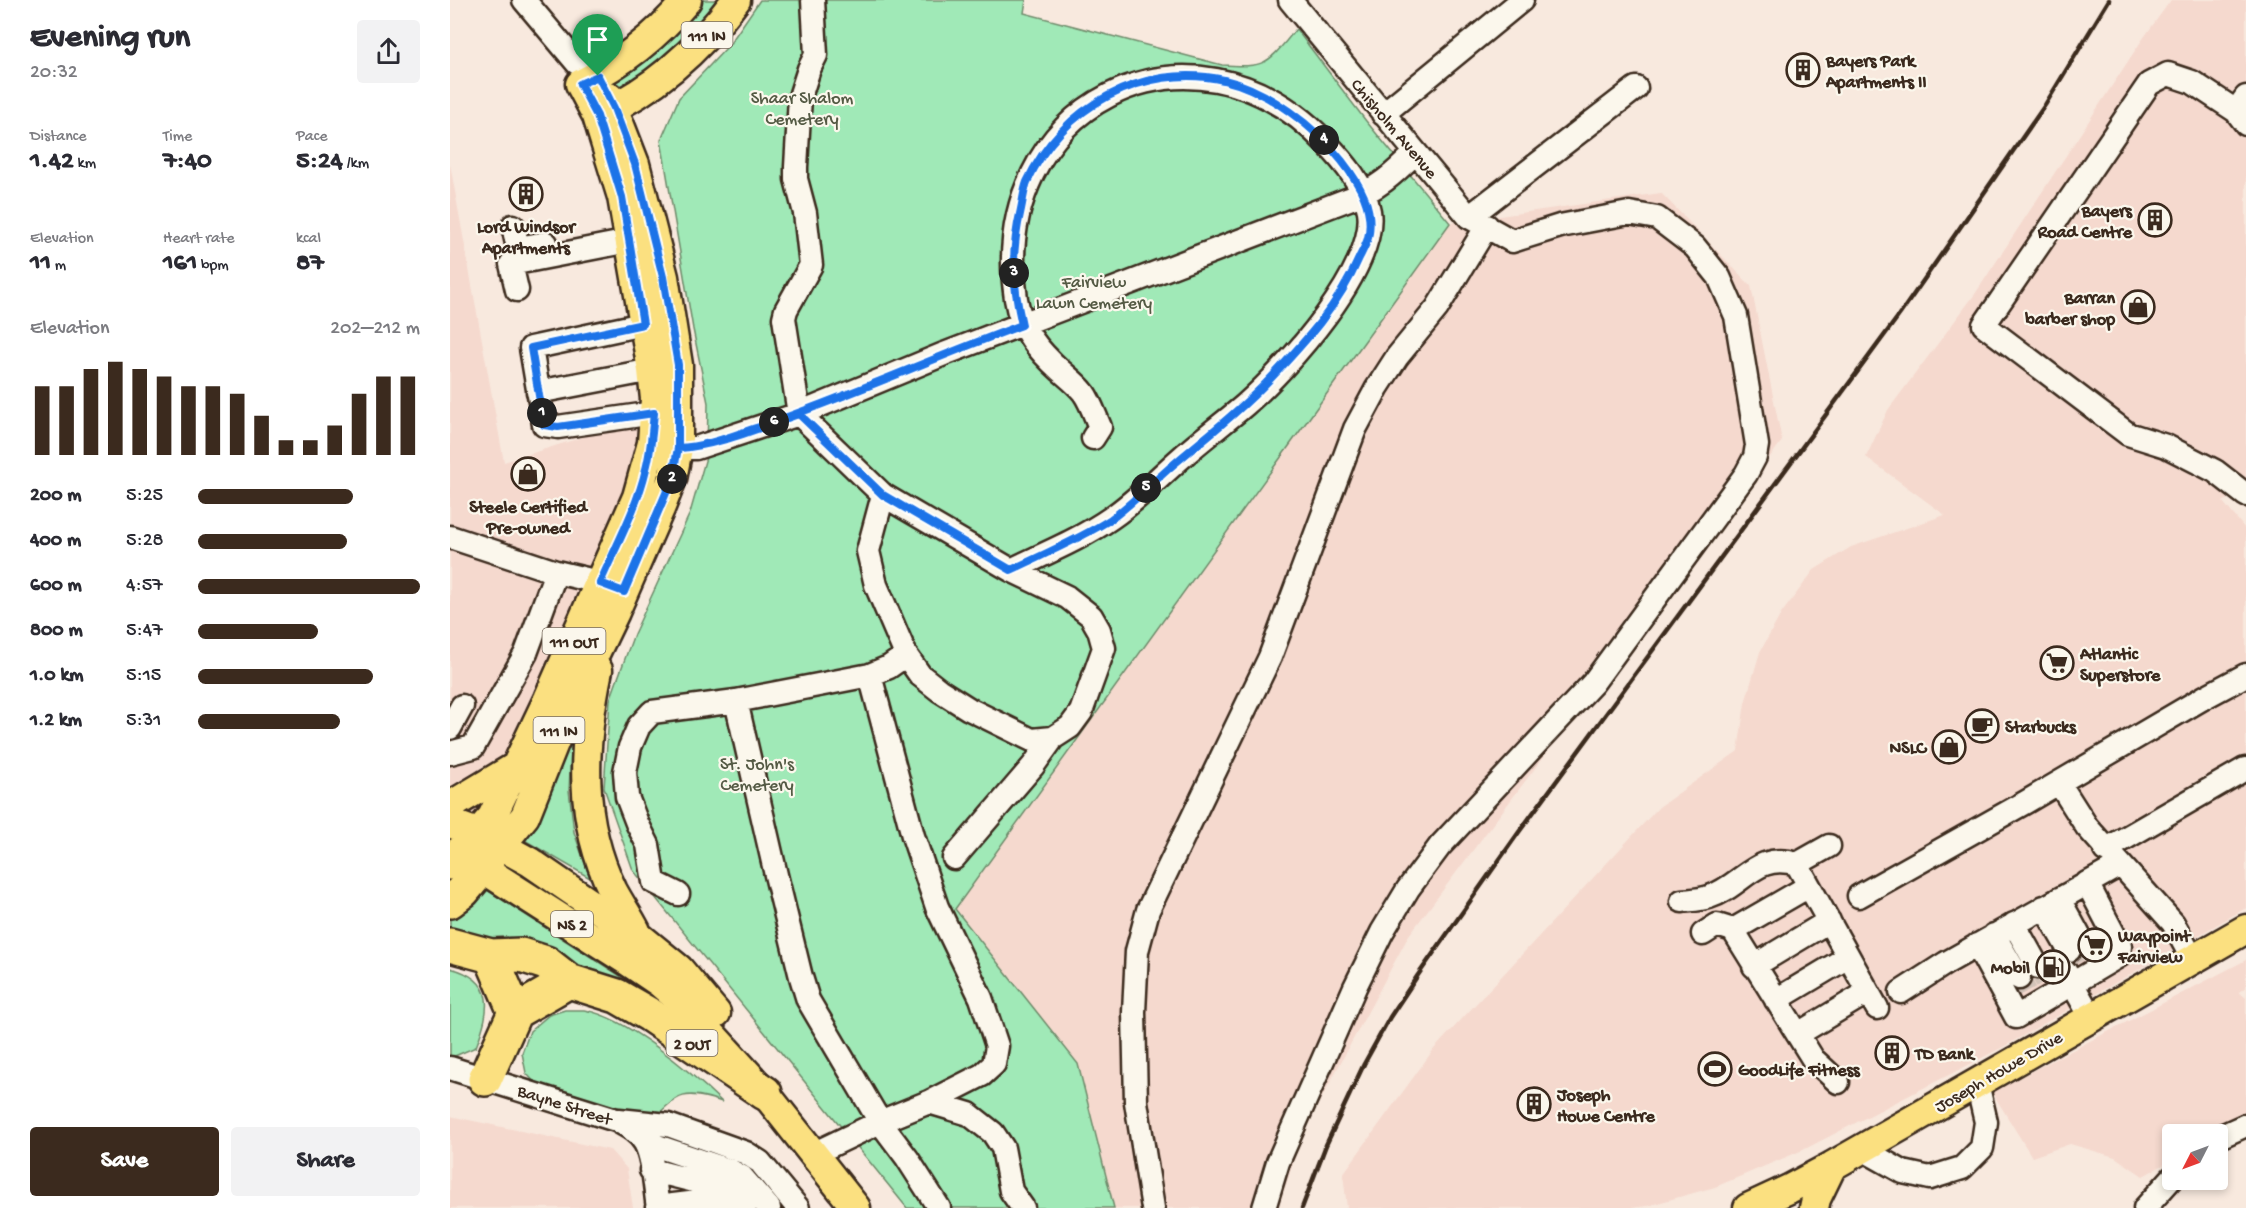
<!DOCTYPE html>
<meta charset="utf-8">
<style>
body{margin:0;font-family:"Gochi Hand",sans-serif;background:#f2f2f3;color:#2b2b33;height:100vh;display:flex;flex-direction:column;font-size:22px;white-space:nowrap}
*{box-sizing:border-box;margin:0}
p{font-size:20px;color:#7c7c81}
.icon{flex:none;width:33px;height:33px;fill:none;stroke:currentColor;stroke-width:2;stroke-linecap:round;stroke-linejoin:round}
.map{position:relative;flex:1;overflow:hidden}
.details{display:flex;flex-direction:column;background:#fff;width:450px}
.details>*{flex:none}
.needle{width:39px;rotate:228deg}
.tools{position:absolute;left:1712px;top:1124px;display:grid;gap:12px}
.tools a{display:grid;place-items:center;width:66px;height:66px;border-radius:6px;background:#fff;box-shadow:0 3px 9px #0003;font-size:30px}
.pin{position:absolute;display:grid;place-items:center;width:51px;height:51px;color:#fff;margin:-62px -26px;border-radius:50% 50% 50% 0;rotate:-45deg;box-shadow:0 0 6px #0007}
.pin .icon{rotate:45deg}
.km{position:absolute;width:30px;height:30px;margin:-15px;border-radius:50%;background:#222;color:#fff;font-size:16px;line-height:30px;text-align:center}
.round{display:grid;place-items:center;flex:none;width:63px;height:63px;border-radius:6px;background:#f2f2f3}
.summary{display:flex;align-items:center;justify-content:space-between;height:102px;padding:0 30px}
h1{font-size:33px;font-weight:800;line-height:45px}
.metrics{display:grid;grid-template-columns:repeat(3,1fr);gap:9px;height:102px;padding:6px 30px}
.metrics div{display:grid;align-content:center}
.metrics b{font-size:26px;font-weight:800}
.metrics small{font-size:16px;font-weight:400}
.metrics p{font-size:16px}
.chart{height:168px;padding:12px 30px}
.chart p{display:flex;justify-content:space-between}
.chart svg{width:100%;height:108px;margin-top:6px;stroke:#3b2a1e;stroke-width:6}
.cta{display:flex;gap:12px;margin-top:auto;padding:12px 30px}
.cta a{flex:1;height:69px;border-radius:6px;background:#3b2a1e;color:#fff;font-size:24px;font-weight:800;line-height:69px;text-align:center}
.cta a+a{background:#f2f2f3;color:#2b2b33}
ul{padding:0 30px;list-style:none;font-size:20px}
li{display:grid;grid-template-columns:96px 72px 1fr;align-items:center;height:45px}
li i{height:15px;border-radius:8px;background:#3b2a1e}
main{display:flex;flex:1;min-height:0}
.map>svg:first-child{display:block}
.built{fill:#f5d9ce}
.green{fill:#a0e9b7;stroke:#6e8a6a;stroke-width:1.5}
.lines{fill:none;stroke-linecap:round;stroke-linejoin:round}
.minor-tunnel{stroke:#d2c3b8;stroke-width:22;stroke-dasharray:22 11;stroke-linecap:butt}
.minor-casing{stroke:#3b2a1e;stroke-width:27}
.major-casing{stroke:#3b2a1e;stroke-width:33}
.highway-casing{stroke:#3b2a1e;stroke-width:38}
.minor{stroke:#fbf7ec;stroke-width:22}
.major{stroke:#fbe080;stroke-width:28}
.highway{stroke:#fbe080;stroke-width:33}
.rail{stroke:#3b2a1e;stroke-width:4.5}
.route-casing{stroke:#fff;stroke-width:12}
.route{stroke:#1a73e8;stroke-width:8}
.labels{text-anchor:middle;stroke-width:4.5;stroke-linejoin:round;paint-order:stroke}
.shield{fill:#fbf7ec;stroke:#75685c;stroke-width:1.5}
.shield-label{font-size:16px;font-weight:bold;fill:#3b2a1e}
.poi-label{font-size:18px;font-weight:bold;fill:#3b2a1e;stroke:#fbf7ec;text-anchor:start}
.park-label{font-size:18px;fill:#545a44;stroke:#fbf7ec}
.street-label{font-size:18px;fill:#3b2a1e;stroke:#fbf7ec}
</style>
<main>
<section class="details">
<div class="summary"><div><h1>Evening run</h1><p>20:32</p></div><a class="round"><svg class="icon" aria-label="share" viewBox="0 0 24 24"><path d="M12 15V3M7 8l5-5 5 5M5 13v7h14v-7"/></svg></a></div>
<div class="metrics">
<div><p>Distance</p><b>1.42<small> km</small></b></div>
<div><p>Time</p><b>7:40</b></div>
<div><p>Pace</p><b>5:24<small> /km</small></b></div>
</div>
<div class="metrics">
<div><p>Elevation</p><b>11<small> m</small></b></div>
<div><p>Heart rate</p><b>161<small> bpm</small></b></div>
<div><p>kcal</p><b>87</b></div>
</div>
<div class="chart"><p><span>Elevation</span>202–212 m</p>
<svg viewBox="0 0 160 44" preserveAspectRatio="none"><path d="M5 44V16M15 44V16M25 44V9M35 44V6M45 44V9M55 44V12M65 44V16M75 44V16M85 44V19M95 44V28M105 44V38M115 44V38M125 44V32M135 44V19M145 44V12M155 44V12"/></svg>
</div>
<ul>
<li><b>200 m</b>5:25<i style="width:70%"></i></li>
<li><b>400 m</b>5:28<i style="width:67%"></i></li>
<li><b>600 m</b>4:57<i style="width:100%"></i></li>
<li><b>800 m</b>5:47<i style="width:54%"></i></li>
<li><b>1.0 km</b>5:15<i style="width:79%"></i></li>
<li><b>1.2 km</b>5:31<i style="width:64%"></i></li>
</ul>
<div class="cta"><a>Save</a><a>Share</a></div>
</section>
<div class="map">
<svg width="1796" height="1208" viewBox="0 0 1796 1208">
<rect width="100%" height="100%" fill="#f8e9de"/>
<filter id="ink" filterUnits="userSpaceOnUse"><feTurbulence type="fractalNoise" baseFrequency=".0167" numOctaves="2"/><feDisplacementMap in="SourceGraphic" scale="12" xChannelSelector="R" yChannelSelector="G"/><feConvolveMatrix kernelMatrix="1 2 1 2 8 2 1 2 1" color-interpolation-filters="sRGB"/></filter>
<g filter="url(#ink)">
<path class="built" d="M 1721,0 L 1796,0 L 1796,487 L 1773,502 L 1796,530 L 1796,908 L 1555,1046 L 1353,1150 L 1265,1187 L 1197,1206 L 1181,1208 L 897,1208 L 893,1174 L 984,1049 L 1209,807 L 1288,751 L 1295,703 L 1310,652 L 1331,614 L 1364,570 L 1401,547 L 1495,515 L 1416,457 L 1438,410 L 1525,294 L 1692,40 Z
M 0,164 L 54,462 L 225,408 L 83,851 L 0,823 Z
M 1211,193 L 1301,286 L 1332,441 L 959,935 L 854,1131 L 828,1208 L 664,1208 L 628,1064 L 505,909 L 1000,223 Z
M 1796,960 L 1796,987 L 1789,992 L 1796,998 L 1796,1119 L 1767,1134 L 1722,1134 L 1722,1160 L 1693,1176 L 1665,1157 L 1620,1144 L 1582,1157 L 1542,1092 Z
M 0,1116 L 160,1150 L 177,1169 L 183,1208 L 0,1208 Z"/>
<path class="green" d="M 246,0 L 269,0 C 241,33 209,70 171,90 L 165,84 L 168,78 Z
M 310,0 L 576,0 L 574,13 L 772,65 C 818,68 817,64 846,29 L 916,121 L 1000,223 L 505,909 L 628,1064 L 664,1208 L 457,1208 L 183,870 L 154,788 L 160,700 L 184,634 L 240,513 L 257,454 L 258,403 L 243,329 L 211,140 L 229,98 L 279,45 Z
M 122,730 L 119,790 L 124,832 L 140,878 L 76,841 Z
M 37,890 L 172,977 L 173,982 L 0,939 L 0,918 Z
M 0,968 C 47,980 40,1010 26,1047 L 0,1058 Z
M 115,1010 C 121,1010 128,1010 134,1010 C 175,1016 242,1073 272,1102 C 232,1088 228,1095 200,1122 L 89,1087 L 76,1073 L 72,1053 L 80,1031 L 99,1015 Z"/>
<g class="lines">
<path class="minor-tunnel" d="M 1633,943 L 1640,956
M 1619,950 L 1626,964
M 1588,967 L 1596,981
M 1569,978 L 1576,992"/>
<defs>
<path id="minor" d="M 74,0 L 127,63 L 148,76
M 363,0 L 366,55 L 359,69 L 350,97 L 346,167 L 346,179 L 355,213 L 361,265 L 336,310 L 334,318 L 349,414 L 494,354 L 899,199 C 926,191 945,173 965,153
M 1796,97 L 1786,111 L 1796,124
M 1786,111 L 1742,82 L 1718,74 L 1699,84 L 1534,325 L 1678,434 L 1716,446 L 1765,471 L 1796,495
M 933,114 L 1072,0
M 1019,217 L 1186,88
M 63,226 L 68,248 L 96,243
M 67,290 L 61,264 L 179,241
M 193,324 L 81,348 L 94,425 L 108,427 L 204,413
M 88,392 L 202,370
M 213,445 L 228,448 L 246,448 L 349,414 L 433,495 L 561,570 L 617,597 L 641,616 L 649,630 L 654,648 L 631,712 L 620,727 L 603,738 L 582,740 L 519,709 L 489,690 L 470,675 L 456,655 L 426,585 L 418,551 L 433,495
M 0,537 L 106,572 L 136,579 L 165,588
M 561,570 C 594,554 631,539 661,518 C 686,501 709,477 732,457 C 752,439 774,423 795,405 C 836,369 928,268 919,211 C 915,186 893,161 876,143 C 741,0 536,107 566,299 C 571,331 589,351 611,371 C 619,378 628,385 634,393 C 641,403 645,416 650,427 L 643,438
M 420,675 L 439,667 L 456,655
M 286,701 L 326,875 L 351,977 L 358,1000 L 430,1122 L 457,1158 L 489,1208
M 0,728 L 12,706
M 0,753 L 23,747 L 76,653 L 106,572
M 1609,783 L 1637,827 L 1723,923 L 1743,960
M 1379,846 L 1347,864 L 1427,1008
M 1655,850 L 1795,769
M 504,858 L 583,766 L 603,738
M 228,894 L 204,882 L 198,845 L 187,823 L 177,797 L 175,772 L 180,747 L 189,726 L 202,712 L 286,701 L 420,675 L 463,836 L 487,907 L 531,998 L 547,1046 L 544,1064 L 532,1075 L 479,1102 L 430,1122 L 363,1154
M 1409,896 L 1576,802 L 1755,697 L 1796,675
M 1609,899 L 1633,943
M 1232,901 C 1241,900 1250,900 1259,897 C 1293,886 1306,851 1347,864
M 1594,907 L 1619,950
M 1564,924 L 1588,967
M 1283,930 L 1363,1059 L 1388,1082
M 1253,934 L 1267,925 L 1283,930 L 1359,886
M 1544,935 L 1569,978
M 1527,945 L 1566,1017 L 1669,956 L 1670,946 L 1637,883
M 1304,966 L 1379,921
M 1615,971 L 1641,1017
M 1451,992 L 1496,963 L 1670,865
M 1326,1000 L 1398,957
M 1348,1034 L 1418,992
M 0,1068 L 166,1120 C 177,1126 189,1132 195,1143 C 204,1159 205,1190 208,1208
M 479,1102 L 519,1114 L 543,1133 L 553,1148 L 561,1191 L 573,1208
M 169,1120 L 218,1125 L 296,1153 L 310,1162 L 348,1208
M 1767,1138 L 1796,1125
M 195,1142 L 281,1171 L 292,1177 L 319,1208
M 1412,1149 L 1453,1172 L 1480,1178 L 1512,1168 L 1532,1148 L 1536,1122 L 1527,1083
M 201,1170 L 272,1188 L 282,1193 L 295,1208
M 207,1207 L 256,1201 L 263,1202 L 271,1208
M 703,1208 L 686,1102 L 684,1012 L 687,951 L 698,910 L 820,657 L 905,429 L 927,388 L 947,357 L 987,308 L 1037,226
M 814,1208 L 828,1162 L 905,987 L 932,932 L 958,889 L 990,846 L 1143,683 L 1296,474 L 1305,457 L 1307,445 L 1286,316 L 1269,277 L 1245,247 L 1207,218 L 1179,213 L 1110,226 L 1062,241 L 1019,217 L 840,0
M 1695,1208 L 1722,1178"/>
<path id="major" d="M 149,115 C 205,89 249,50 286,0
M 148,670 C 132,747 128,819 163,891 C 170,904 179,917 186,931
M 0,806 L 65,767
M 0,823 L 27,833 L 80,862 L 191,938 L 229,969 L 266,1013
M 9,854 L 42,817 L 98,699 L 187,497 L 202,443 L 205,399 L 202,370 L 172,197 L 147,116 L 130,84 C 171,64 208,35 237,0
M 18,859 L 176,960 L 210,983 L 233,1003 L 315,1093 L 406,1208
M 33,867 L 75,816 L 114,718 L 165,612 L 210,509 L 222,479 L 228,448 L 228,365 L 214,277 L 185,164 L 159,97
M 1298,1208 L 1339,1189 L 1382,1166 L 1796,929
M 1364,1208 L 1366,1199 L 1382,1166"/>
<path id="highway" d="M 0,863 L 9,854
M 0,901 L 13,891 L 33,867
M 0,945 L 41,956 L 71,955 L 96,963 L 119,981 L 167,996 L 200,1015 L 315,1093
M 41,956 L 65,1012
M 35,1079 L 65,1012 L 119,981"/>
</defs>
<use href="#minor" class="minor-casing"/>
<use href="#major" class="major-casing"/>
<use href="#highway" class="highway-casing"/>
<use href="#minor" class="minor"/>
<use href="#major" class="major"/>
<use href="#highway" class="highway"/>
<path class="rail" d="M 852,1208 L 876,1145 L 914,1064 L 940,1017 L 968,975 L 1069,832 L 1450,314 L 1595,105 L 1659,0"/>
</g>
</g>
<g class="lines" filter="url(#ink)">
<defs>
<path id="route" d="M 148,76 L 130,84 L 147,116 L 172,197 L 193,324 L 81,348 L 94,425 L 108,427 L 204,413 C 202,432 201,451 196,469 C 187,508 166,546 150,583 L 174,592 L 222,479 L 228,448 C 257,447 284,435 312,426 C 400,396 485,357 572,325 C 562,282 561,252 571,209 C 573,200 574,190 577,182 C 611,107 693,62 774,80 C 818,90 865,127 892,161 C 909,183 925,209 918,238 C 916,245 912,252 909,258 C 889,305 855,342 820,379 C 791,410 757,436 724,464 C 703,482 683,503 661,519 C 630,539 594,554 561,570 L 433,495 L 349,414 C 313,426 265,447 228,448 L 228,365 L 213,277 L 185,164 L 164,108 L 148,76"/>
</defs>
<use href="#route" class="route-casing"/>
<use href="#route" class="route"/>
</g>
<defs>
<symbol id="building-ring" viewBox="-11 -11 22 22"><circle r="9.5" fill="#fbf7ec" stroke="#3b2a1e" stroke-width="1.5"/><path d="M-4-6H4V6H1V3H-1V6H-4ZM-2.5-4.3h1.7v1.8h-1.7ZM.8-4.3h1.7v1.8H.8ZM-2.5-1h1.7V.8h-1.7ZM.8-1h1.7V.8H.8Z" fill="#3b2a1e"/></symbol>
<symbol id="shop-ring" viewBox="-11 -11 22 22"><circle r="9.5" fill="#fbf7ec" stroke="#3b2a1e" stroke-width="1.5"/><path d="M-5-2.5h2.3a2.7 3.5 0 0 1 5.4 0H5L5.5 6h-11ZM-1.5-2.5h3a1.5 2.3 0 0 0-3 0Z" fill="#3b2a1e"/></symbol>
<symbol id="supermarket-ring" viewBox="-11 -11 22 22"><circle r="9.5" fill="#fbf7ec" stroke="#3b2a1e" stroke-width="1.5"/><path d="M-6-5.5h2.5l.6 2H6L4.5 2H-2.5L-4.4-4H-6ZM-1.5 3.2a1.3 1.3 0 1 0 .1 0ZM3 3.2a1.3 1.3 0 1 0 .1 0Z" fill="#3b2a1e"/></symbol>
<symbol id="cafe-ring" viewBox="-11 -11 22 22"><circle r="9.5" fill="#fbf7ec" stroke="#3b2a1e" stroke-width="1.5"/><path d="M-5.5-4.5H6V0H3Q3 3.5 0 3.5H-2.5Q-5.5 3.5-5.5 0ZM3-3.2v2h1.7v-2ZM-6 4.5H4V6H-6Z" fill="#3b2a1e"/></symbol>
<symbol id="fuel-ring" viewBox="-11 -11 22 22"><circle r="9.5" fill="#fbf7ec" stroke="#3b2a1e" stroke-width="1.5"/><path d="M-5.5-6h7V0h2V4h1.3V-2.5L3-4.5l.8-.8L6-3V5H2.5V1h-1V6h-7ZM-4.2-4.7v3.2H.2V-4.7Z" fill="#3b2a1e"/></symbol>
<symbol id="stadium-ring" viewBox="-11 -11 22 22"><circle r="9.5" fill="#fbf7ec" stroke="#3b2a1e" stroke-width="1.5"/><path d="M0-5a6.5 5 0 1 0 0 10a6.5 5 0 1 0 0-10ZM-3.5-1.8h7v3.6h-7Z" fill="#3b2a1e"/></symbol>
</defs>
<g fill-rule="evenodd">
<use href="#building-ring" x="1334" y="51" width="38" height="38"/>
<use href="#building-ring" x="57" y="175" width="38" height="38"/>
<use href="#building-ring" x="1686" y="201" width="38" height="38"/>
<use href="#shop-ring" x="1669" y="288" width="38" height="38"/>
<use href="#shop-ring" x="59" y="455" width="38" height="38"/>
<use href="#supermarket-ring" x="1588" y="644" width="38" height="38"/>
<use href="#cafe-ring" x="1513" y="707" width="38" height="38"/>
<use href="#shop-ring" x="1480" y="728" width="38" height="38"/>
<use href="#supermarket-ring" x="1626" y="926" width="38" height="38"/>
<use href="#fuel-ring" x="1584" y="948" width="38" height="38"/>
<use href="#building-ring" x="1423" y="1034" width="38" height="38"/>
<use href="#stadium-ring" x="1246" y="1050" width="38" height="38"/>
<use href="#building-ring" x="1065" y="1085" width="38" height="38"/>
</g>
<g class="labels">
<g class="shield">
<rect x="231.5" y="22" width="51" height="26" rx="4.5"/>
<rect x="92.5" y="628" width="63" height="26" rx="4.5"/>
<rect x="83.5" y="717" width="51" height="26" rx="4.5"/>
<rect x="101" y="911" width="42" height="26" rx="4.5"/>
<rect x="216.5" y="1030" width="51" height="26" rx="4.5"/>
</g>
<g class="shield-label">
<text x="257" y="41">111 IN</text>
<text x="124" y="647">111 OUT</text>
<text x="109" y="736">111 IN</text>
<text x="122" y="930">NS 2</text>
<text x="242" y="1049">2 OUT</text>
</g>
<g class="poi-label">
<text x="1376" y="66">Bayers Park<tspan x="1376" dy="21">Apartments II</tspan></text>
<text x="1682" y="216" text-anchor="end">Bayers<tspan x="1682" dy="21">Road Centre</tspan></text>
<text x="76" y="232" text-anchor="middle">Lord Windsor<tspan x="76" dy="21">Apartments</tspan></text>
<text x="1665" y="303" text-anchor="end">Barran<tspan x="1665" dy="21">barber shop</tspan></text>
<text x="78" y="512" text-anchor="middle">Steele Certified<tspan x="78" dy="21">Pre-owned</tspan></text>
<text x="1630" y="659">Atlantic<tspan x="1630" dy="21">Superstore</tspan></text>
<text x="1555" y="732">Starbucks</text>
<text x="1476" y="753" text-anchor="end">NSLC</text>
<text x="1668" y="941">Waypoint<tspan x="1668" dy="21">Fairview</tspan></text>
<text x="1580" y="973" text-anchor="end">Mobil</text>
<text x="1465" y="1059">TD Bank</text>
<text x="1288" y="1075">GoodLife Fitness</text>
<text x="1107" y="1100">Joseph<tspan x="1107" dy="21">Howe Centre</tspan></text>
</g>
<g class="park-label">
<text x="352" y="103">Shaar Shalom<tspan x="352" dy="21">Cemetery</tspan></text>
<text x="644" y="287">Fairview<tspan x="644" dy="21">Lawn Cemetery</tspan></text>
<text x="307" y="769">St. John's<tspan x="307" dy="21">Cemetery</tspan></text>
</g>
<g class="street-label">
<text transform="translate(945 128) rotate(50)" y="6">Chisholm Avenue</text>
<text transform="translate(1548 1071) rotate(-30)" y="6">Joseph Howe Drive</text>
<text transform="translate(115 1104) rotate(18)" y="6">Bayne Street</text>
</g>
</g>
</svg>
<div class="tools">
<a><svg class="needle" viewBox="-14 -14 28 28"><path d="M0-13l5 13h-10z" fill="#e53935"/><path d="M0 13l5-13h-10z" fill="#7c7c81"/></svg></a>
</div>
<div class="pin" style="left:148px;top:76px;background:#1e9e55"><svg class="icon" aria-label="arrive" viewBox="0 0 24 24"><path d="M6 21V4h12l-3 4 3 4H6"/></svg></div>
<b class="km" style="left:92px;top:413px">1</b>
<b class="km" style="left:222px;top:479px">2</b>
<b class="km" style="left:564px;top:273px">3</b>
<b class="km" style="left:874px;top:140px">4</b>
<b class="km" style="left:696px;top:488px">5</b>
<b class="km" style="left:324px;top:422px">6</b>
</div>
</main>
